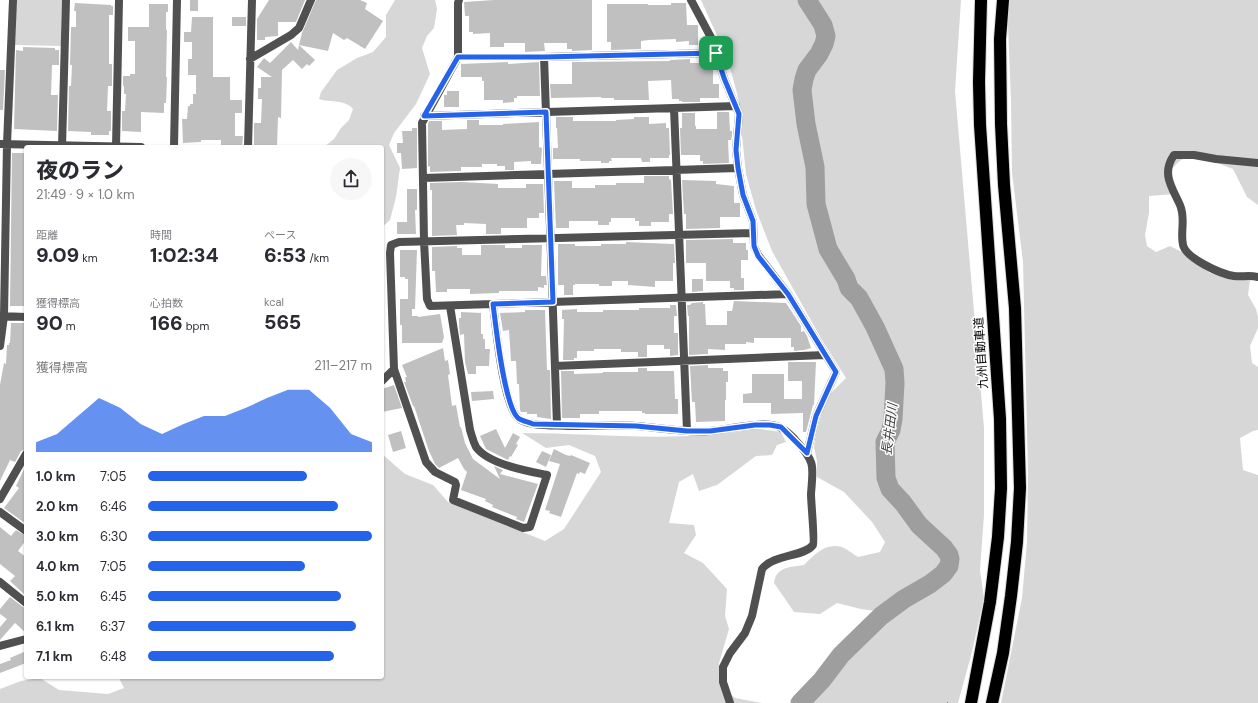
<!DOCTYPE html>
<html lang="ja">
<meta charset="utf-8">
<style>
body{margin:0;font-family:"DM Sans","Noto Sans JP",sans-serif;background:#f7f7f7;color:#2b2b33;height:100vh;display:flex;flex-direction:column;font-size:15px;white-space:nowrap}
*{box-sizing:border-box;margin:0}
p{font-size:13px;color:#7c7c81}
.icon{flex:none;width:22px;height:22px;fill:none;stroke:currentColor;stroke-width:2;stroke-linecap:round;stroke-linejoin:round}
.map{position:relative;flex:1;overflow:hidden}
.details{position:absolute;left:24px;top:145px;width:360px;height:534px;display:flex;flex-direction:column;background:#fff;border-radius:4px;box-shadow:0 1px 3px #0004}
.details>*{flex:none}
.pin{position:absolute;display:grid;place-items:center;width:34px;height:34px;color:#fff;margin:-17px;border-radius:8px;box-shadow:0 2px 6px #0006}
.round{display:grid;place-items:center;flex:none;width:42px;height:42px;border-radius:21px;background:#f7f7f7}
.overview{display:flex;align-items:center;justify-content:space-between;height:68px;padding:0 12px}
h1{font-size:22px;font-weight:800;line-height:30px}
.figures{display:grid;grid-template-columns:repeat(3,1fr);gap:6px;height:68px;padding:4px 12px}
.figures div{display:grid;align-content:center}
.figures b{font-size:20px;font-weight:800}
.figures small{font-size:11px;font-weight:400}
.figures p{font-size:11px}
.chart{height:112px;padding:8px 12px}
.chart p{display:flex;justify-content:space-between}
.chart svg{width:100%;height:72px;margin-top:4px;fill:#2563eb;opacity:.7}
ul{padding:0 12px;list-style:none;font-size:13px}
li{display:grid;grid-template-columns:64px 48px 1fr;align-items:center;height:30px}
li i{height:10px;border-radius:5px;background:#2563eb}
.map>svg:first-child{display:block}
.green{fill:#d7d7d7}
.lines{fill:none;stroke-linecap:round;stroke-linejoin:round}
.river{stroke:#9e9e9e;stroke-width:19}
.building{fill:#c0c0c0}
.highway-casing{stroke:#dbdbdb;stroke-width:14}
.path{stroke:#727272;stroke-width:2;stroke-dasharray:1 2;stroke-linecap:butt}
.street{stroke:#505050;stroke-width:8}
.highway{stroke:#000;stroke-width:12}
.route-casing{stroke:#fff;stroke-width:8}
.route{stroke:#2563eb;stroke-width:5}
.labels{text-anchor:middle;stroke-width:3;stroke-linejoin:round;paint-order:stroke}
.street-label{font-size:12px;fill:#000;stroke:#fff}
.water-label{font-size:13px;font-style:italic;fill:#3f3f3f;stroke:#fff}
</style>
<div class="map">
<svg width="1258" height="703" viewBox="0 0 1258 703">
<rect width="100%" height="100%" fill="#fff"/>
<path class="green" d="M 16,0 L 62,0 L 61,46 L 15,45 Z
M 395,0 L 435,0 L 437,9 L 434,28 L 427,36 L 422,48 L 430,74 L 416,104 L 394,133 L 389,145 L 400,168 L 396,197 L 390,220 L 382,227 L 382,147 L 324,147 L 334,139 L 341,128 L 349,120 L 353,109 C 345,99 331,103 319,99 L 321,92 L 337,70 L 357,58 L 373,52 L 386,37 L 386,15 Z
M 701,0 L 961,0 L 955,91 L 984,428 L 984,515 L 980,570 L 984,598 L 972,652 L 958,703 L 806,703 L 819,687 L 851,656 L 890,613 L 861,609 L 837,603 L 820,614 L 794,612 L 774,583 C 776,567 790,567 804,565 C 814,555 825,542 842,547 C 847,549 853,554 858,557 L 880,552 L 885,542 L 872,522 L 844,492 L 817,477 L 817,461 L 814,447 L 816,433 L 826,398 L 846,378 L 822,340 L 772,251 L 756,210 L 746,174 L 738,97 L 728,60 Z
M 1007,0 L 1258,0 L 1258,205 L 1247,197 L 1233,169 C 1220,164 1195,153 1181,160 C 1178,162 1174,167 1172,169 L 1174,194 L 1149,196 L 1149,213 L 1145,235 L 1147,246 L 1156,252 L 1170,246 L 1190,256 L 1210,273 L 1250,280 L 1248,295 L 1256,309 L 1258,317 L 1258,328 L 1250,346 L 1252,363 L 1258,367 L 1258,430 L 1253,431 L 1240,438 L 1243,470 L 1258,475 L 1258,703 L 1001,703 L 1022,598 L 1027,542 L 1028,473 L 1023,262 L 1012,173 L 1011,101 Z
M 753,428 L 781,432 L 786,442 L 777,445 L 772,455 L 756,456 L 717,485 L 699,491 L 693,474 L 679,482 L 669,523 L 694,525 L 696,535 L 684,553 L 703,563 L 727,589 L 725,616 L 729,629 L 719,663 L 721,687 L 735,698 L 762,703 L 0,703 L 0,689 L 21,681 L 40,678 L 59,690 L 108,694 L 124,688 L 119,678 L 114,677 L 382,677 L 382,454 L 405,474 L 433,485 L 448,502 L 545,541 L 564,529 L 601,472 L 595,456 L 569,445 L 546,448 L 522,433 C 599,433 678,444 753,428 Z"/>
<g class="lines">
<path class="river" d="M 800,703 L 822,680 L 841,655 L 881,616 L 904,599 L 930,584 L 943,574 L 949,566 L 950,559 L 949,555 L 944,548 L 919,525 L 903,503 L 890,489 L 886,478 L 885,442 L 891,430 L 893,419 L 895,383 L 894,369 L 875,327 L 859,298 L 849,288 L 846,279 L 828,249 L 816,204 L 815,167 L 806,124 L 802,90 L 804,79 L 807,70 L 819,54 L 824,44 L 826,36 L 823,25 L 807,0"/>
</g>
<path class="building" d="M 190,0 L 198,0 L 198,11 L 190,11 Z
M 269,0 L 305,0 L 296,22 L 278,22 L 278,36 L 265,37 L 265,40 L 257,40 L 257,19 Z
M 316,0 L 360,0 L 367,3 L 365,9 L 383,21 L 365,49 L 347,38 L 344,40 L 333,33 L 328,51 L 299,45 L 302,33 Z
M 494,0 L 592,0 L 592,50 L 572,51 L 572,49 L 567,49 L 567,43 L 544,43 L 545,51 L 525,52 L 525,43 L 504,43 L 504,47 L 490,47 L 490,33 L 473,34 L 473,32 L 469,32 L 469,16 L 465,16 L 464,2 Z
M 75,3 L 111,5 L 111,6 L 113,6 L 113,15 L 109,15 L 109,64 L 112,64 L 112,86 L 108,86 L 107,111 L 111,111 L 111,131 L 109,131 L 109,135 L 91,135 L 91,132 L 68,131 L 69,86 L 71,86 L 72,65 L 70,65 L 71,27 L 76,27 L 76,11 L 74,11 Z
M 671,3 L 686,3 L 687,25 L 698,25 L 698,45 L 689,45 L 689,41 L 676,42 L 676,39 L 649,40 L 641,41 L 641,49 L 611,50 L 611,42 L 607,42 L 607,4 L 648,4 L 648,5 L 671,5 Z
M 149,4 L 168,4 L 168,12 L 166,12 L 166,30 L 167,30 L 166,77 L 167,77 L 166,103 L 164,103 L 164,113 L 141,112 L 141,132 L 122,131 L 122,111 L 125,111 L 126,94 L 124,94 L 124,86 L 123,86 L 123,76 L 130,76 L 130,74 L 135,74 L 135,41 L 128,41 L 128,27 L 149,27 Z
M 192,17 L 213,17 L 213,77 L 230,77 L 230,100 L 242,100 L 242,113 L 235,113 L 235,136 L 243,136 L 242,147 L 221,147 L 221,140 L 201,140 L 201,142 L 183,143 L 182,119 L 187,119 L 188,106 L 190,106 L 190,104 L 193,104 L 193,94 L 196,94 L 196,75 L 188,75 L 188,59 L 192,59 L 192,42 L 184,42 L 184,32 L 191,32 Z
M 232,17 L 246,17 L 246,26 L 232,26 Z
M 291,42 L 298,50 L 299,45 L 315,60 L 309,66 L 307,64 L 302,69 L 293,60 L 282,70 L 281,118 L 278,117 L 277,147 L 254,147 L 254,123 L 261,123 L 262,99 L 258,99 L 258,88 L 261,88 L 261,77 L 272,77 L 257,67 L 264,58 L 270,63 Z
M 23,47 L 55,48 L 55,50 L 59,50 L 59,65 L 52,65 L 51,95 L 58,95 L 57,131 L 14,129 L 16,50 L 23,51 Z
M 690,59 L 690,63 L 713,63 L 713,84 L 719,84 L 719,98 L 700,98 L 700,102 L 682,102 L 682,101 L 679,101 L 679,99 L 672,99 L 671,80 L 648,81 L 649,100 L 614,100 L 614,98 L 601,98 L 601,97 L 551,98 L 550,84 L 572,84 L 572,62 L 670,61 L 670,60 Z
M 508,62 L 508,64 L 539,62 L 540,96 L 517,96 L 517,98 L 514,98 L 514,102 L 503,103 L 503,100 L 484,100 L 484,81 L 482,81 L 482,77 L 461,77 L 461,64 Z
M 0,70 L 5,70 L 3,110 L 0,110 Z
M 447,91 L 459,91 L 459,107 L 444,107 L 444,95 L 447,95 Z
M 717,112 L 729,112 L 730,131 L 732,131 L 732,136 L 731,140 L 728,140 L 729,163 L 703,164 L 703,161 L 700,161 L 700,155 L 681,155 L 680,128 L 682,128 L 682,113 L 695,113 L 695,126 L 696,126 L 696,129 L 717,129 Z
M 556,117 L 573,117 L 573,121 L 616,121 L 616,120 L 634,119 L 634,117 L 649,117 L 649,124 L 666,123 L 666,128 L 669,128 L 670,155 L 669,155 L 669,158 L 650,158 L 650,162 L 642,162 L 641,158 L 611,158 L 612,161 L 609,161 L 609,163 L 601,163 L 601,161 L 580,161 L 580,159 L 553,159 L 553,148 L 558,148 L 557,128 L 556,128 Z
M 467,120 L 479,120 L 479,125 L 503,125 L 503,124 L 539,122 L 539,147 L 542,148 L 541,164 L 531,164 L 531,161 L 514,162 L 514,170 L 505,170 L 505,166 L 497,166 L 497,164 L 482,164 L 482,167 L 461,167 L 461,171 L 430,172 L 430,166 L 428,167 L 428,124 L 429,121 L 442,121 L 442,130 L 467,129 Z
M 412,128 L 417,128 L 417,168 L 402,169 L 401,153 L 397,153 L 397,143 L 403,143 L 402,131 L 412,131 Z
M 12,153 L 26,153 L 26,275 L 24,275 L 24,291 L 26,291 L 26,306 L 10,306 Z
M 644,176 L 669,176 L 669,179 L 671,180 L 673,214 L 669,214 L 669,222 L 651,222 L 651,226 L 639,226 L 639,221 L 635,221 L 635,218 L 611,218 L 611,222 L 609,222 L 609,225 L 598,225 L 598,221 L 569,221 L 569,228 L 556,228 L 554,181 L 572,181 L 572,188 L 595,188 L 595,185 L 616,185 L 616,183 L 644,183 Z
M 682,180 L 716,181 L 716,184 L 734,186 L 734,203 L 740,203 L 740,217 L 720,217 L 720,228 L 686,229 L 686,214 L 684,214 Z
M 461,182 L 498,184 L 498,188 L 526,188 L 526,184 L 543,184 L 544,213 L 539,213 L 539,218 L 527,218 L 527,228 L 501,228 L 501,234 L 486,234 L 486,224 L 464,223 L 464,225 L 456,225 L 457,235 L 432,236 L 432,190 L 430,190 L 430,183 Z
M 407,189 L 417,189 L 417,210 L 415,210 L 416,234 L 397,234 L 397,222 L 407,222 Z
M 733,239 L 733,243 L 746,243 L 746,250 L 748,250 L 748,260 L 741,260 L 741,278 L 744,278 L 744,290 L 734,290 L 734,288 L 730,288 L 730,281 L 706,281 L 706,263 L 686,263 L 686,240 Z
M 626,242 L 674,244 L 675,263 L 673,263 L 673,281 L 655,281 L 655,287 L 628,285 L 628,281 L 612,281 L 612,286 L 599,286 L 599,284 L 575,284 L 575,285 L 573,285 L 573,295 L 564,295 L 564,285 L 558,285 L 558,244 L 575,244 L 575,246 L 601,246 L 601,244 L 626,244 Z
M 481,245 L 505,245 L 505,248 L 522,248 L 522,245 L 542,245 L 541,276 L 546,276 L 547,285 L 544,285 L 544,288 L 538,287 L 538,291 L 499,291 L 499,293 L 470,294 L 470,289 L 447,289 L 447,292 L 436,292 L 435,271 L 432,271 L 432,247 L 457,246 L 457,248 L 462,248 L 462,255 L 481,255 Z
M 400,250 L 417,250 L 415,309 L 412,309 L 412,316 L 418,316 L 418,317 L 440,314 L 444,337 L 442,343 L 402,343 L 402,325 L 400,325 L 400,299 L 408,299 L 408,279 L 405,279 L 405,277 L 400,277 Z
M 692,279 L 703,279 L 703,291 L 692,292 Z
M 734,301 L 786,303 L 801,326 L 801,332 L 804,331 L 807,336 L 811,348 L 804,350 L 794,351 L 794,347 L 791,347 L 791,338 L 754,338 L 754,343 L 746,342 L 746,344 L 725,344 L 725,350 L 708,349 L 708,354 L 689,355 L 689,316 L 688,316 L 687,305 L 690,305 L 692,303 L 703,302 L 703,304 L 705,304 L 706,325 L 727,325 L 727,311 L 732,311 Z
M 670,305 L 676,305 L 677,316 L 674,316 L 674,333 L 678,333 L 678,355 L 670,356 L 670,349 L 664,349 L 664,345 L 647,345 L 647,357 L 638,357 L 638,352 L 621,352 L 621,349 L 594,349 L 594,351 L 577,351 L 577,358 L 574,358 L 574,360 L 563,360 L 564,319 L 562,319 L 562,310 L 577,309 L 577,312 L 603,312 L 603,310 L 639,310 L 639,308 L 670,308 Z
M 525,310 L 545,310 L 547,370 L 550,370 L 551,419 L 537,417 L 537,414 L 527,414 L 527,412 L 521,412 L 520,410 L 519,384 L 517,384 L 516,361 L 511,361 L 509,330 L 503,331 L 500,313 L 525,312 Z
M 461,312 L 481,313 L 481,334 L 483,334 L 483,339 L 485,339 L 485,349 L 490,349 L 489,366 L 476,366 L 476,374 L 468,374 L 465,362 L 464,334 L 460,335 L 459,326 L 459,318 L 461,318 Z
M 11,323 L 26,323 L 26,449 L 21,451 L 15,462 L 10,460 L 0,481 L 0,385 L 4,363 L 6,364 L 7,345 L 9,345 L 9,343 L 10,343 Z
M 443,348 L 445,361 L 448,360 L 450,374 L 448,375 L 452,406 L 456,405 L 460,427 L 461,427 L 465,443 L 473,459 L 500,479 L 494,466 L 503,470 L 500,474 L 538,484 L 524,522 L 516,519 L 517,517 L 492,507 L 493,505 L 485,501 L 486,499 L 461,490 L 467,472 L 464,469 L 458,458 L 439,468 L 435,464 L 429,451 L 414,406 L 413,406 L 404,382 L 406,382 L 405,377 L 407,377 L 402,365 Z
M 788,362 L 816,362 L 814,405 L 813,405 L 806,432 L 803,432 L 803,413 L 771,414 L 771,403 L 743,403 L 743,394 L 752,393 L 752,374 L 784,374 L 784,399 L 802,399 L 802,381 L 788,381 Z
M 708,365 L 708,368 L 723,368 L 723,371 L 728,371 L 728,382 L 726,382 L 726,400 L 725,400 L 725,421 L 696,422 L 695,402 L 692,402 L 690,366 Z
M 638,368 L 647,368 L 647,371 L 674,371 L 675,399 L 678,399 L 678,414 L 645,414 L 645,413 L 642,413 L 642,411 L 599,411 L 599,414 L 580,414 L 580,418 L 562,418 L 561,371 L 574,371 L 574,374 L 603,373 L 603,372 L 638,372 Z
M 394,385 L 402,408 L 382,412 L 382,389 Z
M 493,391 L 494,399 L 472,401 L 471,392 Z
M 496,429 L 505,448 L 513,433 L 520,437 L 516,444 L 518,445 L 511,457 L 510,456 L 508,460 L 486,449 L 480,436 Z
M 401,431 L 406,448 L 393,452 L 388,435 Z
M 554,449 L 566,455 L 570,456 L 571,455 L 590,463 L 585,474 L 580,472 L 579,474 L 577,473 L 561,517 L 549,513 L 550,511 L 545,510 L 560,464 L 549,461 Z
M 542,451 L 551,455 L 546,467 L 536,462 Z
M 26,465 L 26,524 L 4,508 L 19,488 L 16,486 Z
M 0,527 L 11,536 L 16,530 L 26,536 L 26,540 L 18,551 L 26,557 L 26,596 L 10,581 L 15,576 L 0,564 Z
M 10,597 L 23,607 L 26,608 L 26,633 L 15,623 L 0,640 L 0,627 L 7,619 L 0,614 L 0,609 Z
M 26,651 L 26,663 L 0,673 L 0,664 L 11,660 L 10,658 Z"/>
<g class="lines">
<defs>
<path id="highway" d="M 971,703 L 990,602 L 998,537 L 1001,488 L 1000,419 L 980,125 L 979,82 L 981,0
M 992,703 L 1003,653 L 1011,596 L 1017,542 L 1020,488 L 1015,308 L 1004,185 L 1001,124 L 1000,39 L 1003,0"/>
</defs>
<use href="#highway" class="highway-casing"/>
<path class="path" d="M 947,703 L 949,703"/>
<path class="street" d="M 459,0 L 458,3 L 458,57 L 422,123 L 424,241 L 427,299 L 430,306 L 493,304 C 496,328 503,404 518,418 C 527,427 555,425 568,426 C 591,426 614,425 637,426 C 661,428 685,433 710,431 C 727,430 767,419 781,428 C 787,431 793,437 797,442 C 816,463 813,466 811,494 C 811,503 815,542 813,545 C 804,557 774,554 762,569 L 752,616 L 745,633 L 730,653 L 723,667 L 723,682 L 730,703
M 691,0 L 715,45 L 716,53 L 724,78 L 739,114 L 736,150 L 738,168 L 743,195 L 753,221 L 754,246 L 758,255 L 788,294 L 836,372 L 816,416 L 807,453
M 458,57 L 544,57 L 716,53
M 544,57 L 557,425
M 250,59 L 291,35 L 299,28 L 311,0
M 674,108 L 687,431
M 424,116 L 736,106
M 0,144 L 141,147
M 62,147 L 66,0
M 116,147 L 119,0
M 174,147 L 177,0
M 248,147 L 252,0
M 1258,163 L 1216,159 L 1194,155 L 1174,155 C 1161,174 1172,187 1180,205 C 1186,219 1180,231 1183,245 C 1186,258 1220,274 1234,276 C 1242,277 1250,275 1258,277
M 423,178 L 738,168
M 493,304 L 788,294
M 450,306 L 470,430 C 472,436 473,441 476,447 C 488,464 527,471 547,475 L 530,527 L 523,528 L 453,500 L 456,485 L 455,482 L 435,472 L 426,462 L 394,369 L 390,253 L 391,245 L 399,242 L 753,233
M 0,316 L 26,317
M 0,346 L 4,316 L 7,144 L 13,0
M 555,366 L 825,355
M 382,381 L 394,369
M 0,499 L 26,454
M 0,512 L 26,531
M 0,582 L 26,603
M 0,646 L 26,639"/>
<use href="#highway" class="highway"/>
</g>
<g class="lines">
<defs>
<path id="route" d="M 716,53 L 724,78 L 739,114 L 736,150 L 738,168 L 743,195 L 753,221 L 754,246 L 758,256 L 788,294 L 836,372 L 816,416 L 807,453 L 781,427 L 770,425 L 755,425 L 710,431 L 687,431 L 636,426 L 533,424 C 528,422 522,421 518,418 C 504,405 496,327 493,304 L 553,302 L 546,112 L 424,116 L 458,57 L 544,57 Z"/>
</defs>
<use href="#route" class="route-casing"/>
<use href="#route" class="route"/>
</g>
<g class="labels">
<g class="street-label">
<text transform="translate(981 353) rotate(-94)" y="4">九州自動車道</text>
</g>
<g class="water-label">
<text transform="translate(889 429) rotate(-83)" y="5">長井田川</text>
</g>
</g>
</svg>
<div class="pin" style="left:716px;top:53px;background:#1e9e55"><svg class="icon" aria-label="arrive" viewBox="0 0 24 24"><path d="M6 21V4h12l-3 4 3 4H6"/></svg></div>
<section class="details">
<div class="overview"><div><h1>夜のラン</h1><p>21:49 · 9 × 1.0 km</p></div><a class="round"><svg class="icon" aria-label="share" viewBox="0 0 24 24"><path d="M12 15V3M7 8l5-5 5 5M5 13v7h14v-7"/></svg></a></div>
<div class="figures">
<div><p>距離</p><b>9.09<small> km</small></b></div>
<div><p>時間</p><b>1:02:34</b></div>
<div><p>ペース</p><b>6:53<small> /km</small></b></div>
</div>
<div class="figures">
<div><p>獲得標高</p><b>90<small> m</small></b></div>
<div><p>心拍数</p><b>166<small> bpm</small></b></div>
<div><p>kcal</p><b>565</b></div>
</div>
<div class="chart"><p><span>獲得標高</span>211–217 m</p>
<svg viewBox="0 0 160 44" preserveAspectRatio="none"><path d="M0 44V38L10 33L20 22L30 11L40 17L50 27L60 33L70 27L80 22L90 22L100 17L110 11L120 6L130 6L140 17L150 33L160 38V44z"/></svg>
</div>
<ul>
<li><b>1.0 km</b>7:05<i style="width:71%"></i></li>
<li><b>2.0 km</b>6:46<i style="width:85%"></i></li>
<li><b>3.0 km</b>6:30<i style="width:100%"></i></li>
<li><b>4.0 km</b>7:05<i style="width:70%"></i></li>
<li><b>5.0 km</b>6:45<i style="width:86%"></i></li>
<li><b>6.1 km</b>6:37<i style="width:93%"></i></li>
<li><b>7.1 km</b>6:48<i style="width:83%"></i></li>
</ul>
</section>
</div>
